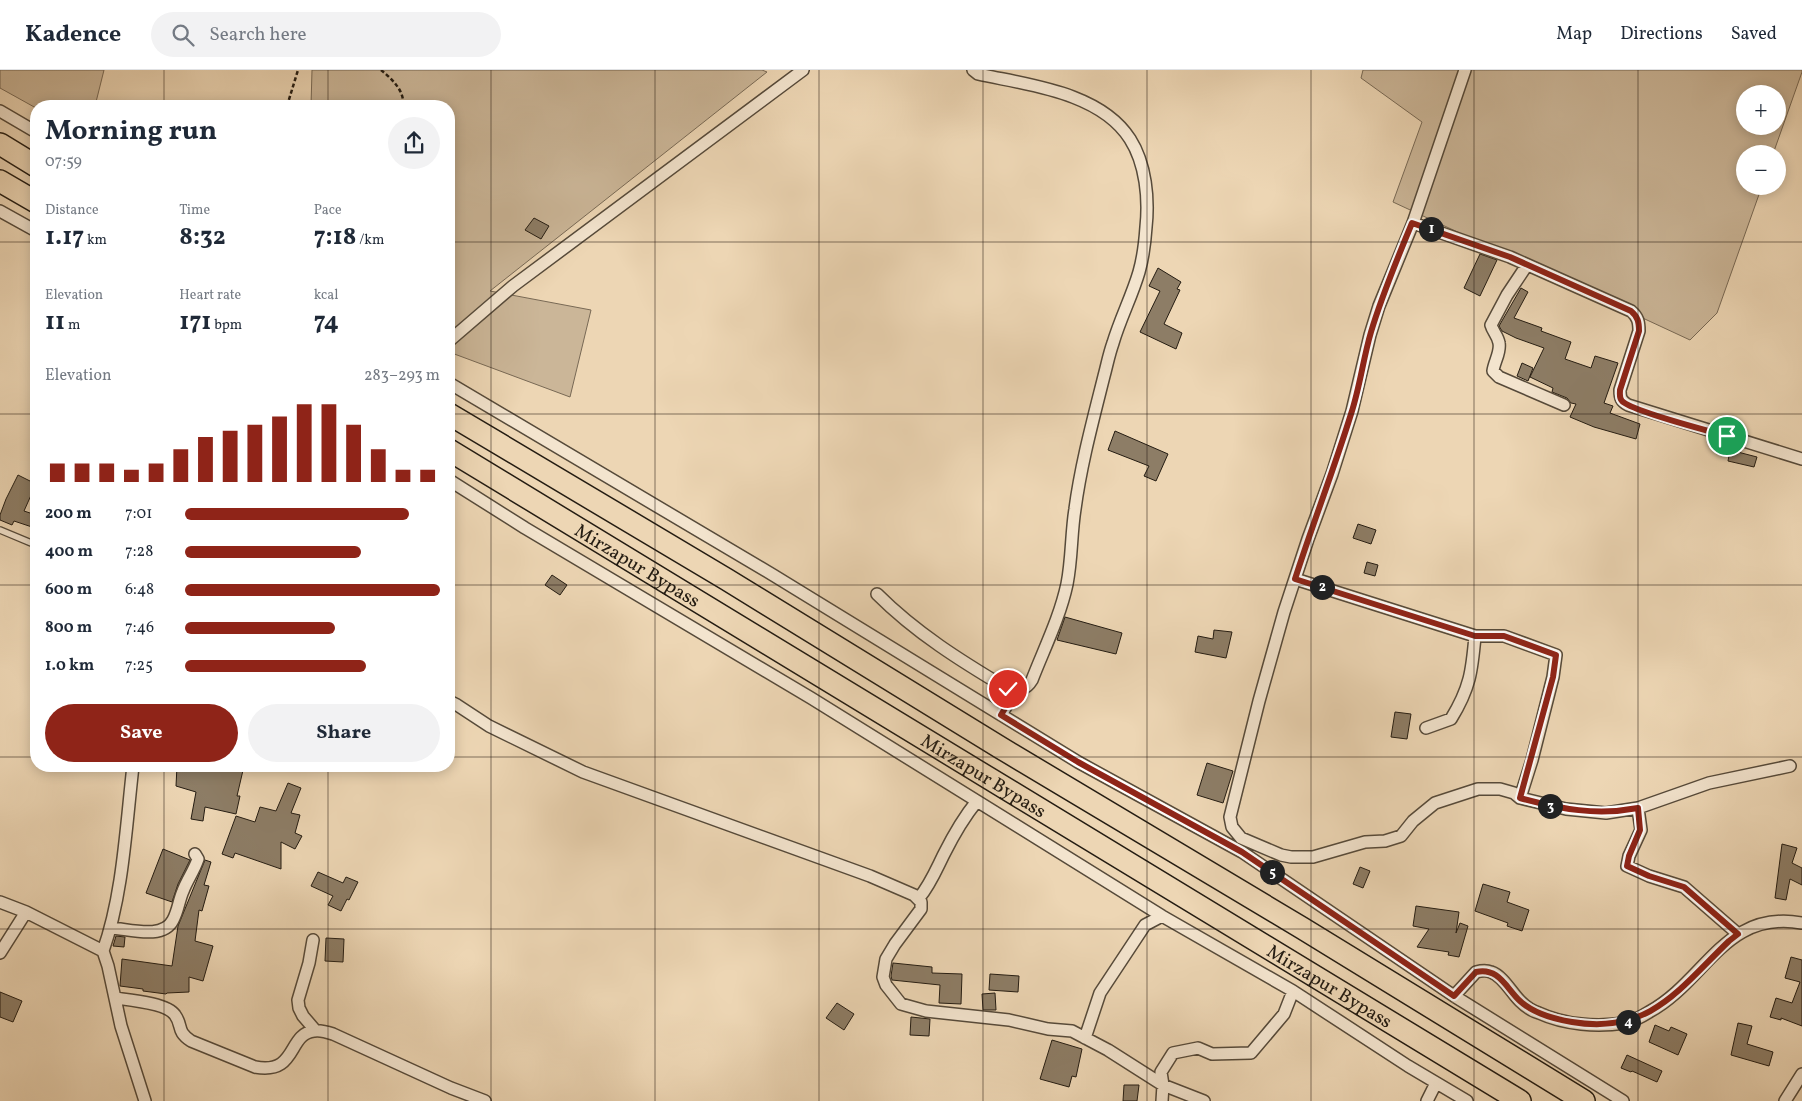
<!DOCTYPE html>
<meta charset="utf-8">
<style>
body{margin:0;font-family:Vollkorn,serif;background:#f2f2f3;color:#1f2937;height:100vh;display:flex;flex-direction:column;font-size:19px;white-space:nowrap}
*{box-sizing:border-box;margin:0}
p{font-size:16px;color:#747a83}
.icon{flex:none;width:28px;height:28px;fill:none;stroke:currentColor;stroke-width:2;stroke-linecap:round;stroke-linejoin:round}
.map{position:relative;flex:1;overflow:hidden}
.drawer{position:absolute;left:30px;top:30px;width:425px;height:672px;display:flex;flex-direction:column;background:#fff;border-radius:20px;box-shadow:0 2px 12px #0003}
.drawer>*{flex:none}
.controls{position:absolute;left:1736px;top:15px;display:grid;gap:10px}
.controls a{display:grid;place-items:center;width:50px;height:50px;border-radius:50%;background:#fff;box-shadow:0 2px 12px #0003;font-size:25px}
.pin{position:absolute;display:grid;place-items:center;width:42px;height:42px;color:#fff;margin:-21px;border:2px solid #fff;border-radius:50%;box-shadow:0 1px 5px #0007}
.km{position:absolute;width:25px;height:25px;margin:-12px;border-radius:50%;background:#222;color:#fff;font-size:14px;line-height:25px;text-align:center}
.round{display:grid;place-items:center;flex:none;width:52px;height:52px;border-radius:26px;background:#f2f2f3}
.overview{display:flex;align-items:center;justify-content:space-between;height:85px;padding:0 15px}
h1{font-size:28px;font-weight:700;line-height:38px}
.metrics{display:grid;grid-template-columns:repeat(3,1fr);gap:8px;height:85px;padding:5px 15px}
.metrics div{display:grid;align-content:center}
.metrics b{font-size:25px;font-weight:700}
.metrics small{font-size:14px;font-weight:400}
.metrics p{font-size:14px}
.chart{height:140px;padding:10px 15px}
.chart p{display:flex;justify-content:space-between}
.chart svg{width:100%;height:90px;margin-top:5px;stroke:#8f2418;stroke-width:6}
.primary-button{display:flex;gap:10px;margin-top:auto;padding:10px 15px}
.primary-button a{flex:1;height:58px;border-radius:30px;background:#8f2418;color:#fff;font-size:20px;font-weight:700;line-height:58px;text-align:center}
.primary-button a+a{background:#f2f2f3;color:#1f2937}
ul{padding:0 15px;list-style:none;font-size:16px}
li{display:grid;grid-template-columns:80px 60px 1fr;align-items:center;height:38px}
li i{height:12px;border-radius:6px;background:#8f2418}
header{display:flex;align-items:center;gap:30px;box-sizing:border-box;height:70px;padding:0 25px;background:#fff;border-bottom:1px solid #e0e1e3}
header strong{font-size:24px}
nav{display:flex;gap:28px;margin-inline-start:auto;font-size:18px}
.search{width:350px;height:45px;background:#f2f2f3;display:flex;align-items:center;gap:12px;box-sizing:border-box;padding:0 18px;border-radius:28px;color:#747a83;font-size:19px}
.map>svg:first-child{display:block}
.green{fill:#cbb698;stroke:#786955;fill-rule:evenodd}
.building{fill:#8d7d66;stroke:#241c12}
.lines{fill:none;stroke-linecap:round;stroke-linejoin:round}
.lane-casing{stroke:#564a3a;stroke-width:8}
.street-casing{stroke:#564a3a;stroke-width:14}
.highway-casing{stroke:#241c12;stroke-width:24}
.path{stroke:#241c12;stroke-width:2.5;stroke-dasharray:4 2.5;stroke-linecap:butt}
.lane{stroke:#f3e4ce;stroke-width:5.5}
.street{stroke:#f3e4ce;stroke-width:11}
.highway{stroke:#edd6b4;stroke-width:21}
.route-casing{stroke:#fff;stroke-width:10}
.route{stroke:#8f2418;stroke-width:6}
.grid{fill:none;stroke:#241c12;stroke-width:1;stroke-opacity:0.55}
.labels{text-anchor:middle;stroke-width:4;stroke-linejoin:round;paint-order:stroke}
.street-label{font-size:19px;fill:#241c12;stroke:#f3e4ce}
</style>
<header>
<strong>Kadence</strong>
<div class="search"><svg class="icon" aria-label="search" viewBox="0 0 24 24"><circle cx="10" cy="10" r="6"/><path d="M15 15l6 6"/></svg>Search here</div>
<nav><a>Map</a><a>Directions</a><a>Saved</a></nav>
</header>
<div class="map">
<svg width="1802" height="1031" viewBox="0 0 1802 1031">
<rect width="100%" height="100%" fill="#edd6b4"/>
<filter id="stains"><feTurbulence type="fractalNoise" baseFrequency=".004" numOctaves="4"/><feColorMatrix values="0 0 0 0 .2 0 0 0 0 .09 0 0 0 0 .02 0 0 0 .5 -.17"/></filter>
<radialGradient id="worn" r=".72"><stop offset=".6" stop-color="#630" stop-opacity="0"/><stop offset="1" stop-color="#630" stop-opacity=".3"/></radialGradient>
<path class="green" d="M 0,0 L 104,0 L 95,36 L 36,36 L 36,38 L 0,18 Z
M 312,0 L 762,0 L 767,2 L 490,221 L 591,240 L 570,327 L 449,282 L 449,36 L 311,36 Z
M 1363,0 L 1802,0 L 1802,2 L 1773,84 L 1745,84 L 1745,116 L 1762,116 L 1717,243 L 1690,270 L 1393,132 L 1422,52 L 1361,8 ZM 1745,24 L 1778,24 L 1778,56 L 1745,56 Z"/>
<path class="building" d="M 534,148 L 549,156 L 541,169 L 525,160 Z
M 1480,184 L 1497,190 L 1480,226 L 1464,218 Z
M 1158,198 L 1181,212 L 1177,219 L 1180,220 L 1164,254 L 1182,263 L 1176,279 L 1140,262 L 1160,221 L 1149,216 Z
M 1521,218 L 1528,222 L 1514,248 L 1542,258 L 1541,261 L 1571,272 L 1565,289 L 1591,298 L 1595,286 L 1618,293 L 1604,333 L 1613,336 L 1610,343 L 1640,354 L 1636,369 L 1594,357 L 1570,347 L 1576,334 L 1571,333 L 1567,328 L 1552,322 L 1553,318 L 1530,307 L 1544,278 L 1516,268 L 1502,261 L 1499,256 Z
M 1522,293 L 1533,298 L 1528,311 L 1517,306 Z
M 1115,361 L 1168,384 L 1156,411 L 1144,406 L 1149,396 L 1108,380 Z
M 1730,380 L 1757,387 L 1754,397 L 1728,391 Z
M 18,405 L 36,414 L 24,441 L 36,445 L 32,457 L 14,451 L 12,455 L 0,450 L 0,445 L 6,429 Z
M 1358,454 L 1376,460 L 1371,474 L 1353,468 Z
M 1367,492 L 1378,495 L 1375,506 L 1364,503 Z
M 552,505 L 567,515 L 560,525 L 545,515 Z
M 1065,547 L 1122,563 L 1116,584 L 1057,570 Z
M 1214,560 L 1232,562 L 1226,588 L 1195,582 L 1198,566 L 1213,569 Z
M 1395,642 L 1411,644 L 1407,669 L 1391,667 Z
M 1207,693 L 1233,701 L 1223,733 L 1197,725 Z
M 177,696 L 244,696 L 237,726 L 240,726 L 236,744 L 205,737 L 203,751 L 191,749 L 196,722 L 176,716 Z
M 288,713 L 301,718 L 291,743 L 300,745 L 295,763 L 302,766 L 295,779 L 281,772 L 281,799 L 235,783 L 233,788 L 222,784 L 236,746 L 255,752 L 260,737 L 276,741 Z
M 1782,774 L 1797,778 L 1792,793 L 1802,798 L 1802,815 L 1790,809 L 1786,830 L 1775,828 Z
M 163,779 L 190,790 L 178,814 L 172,832 L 146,823 Z
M 205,790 L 211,792 L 204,815 L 209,816 L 202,841 L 199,840 L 195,871 L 213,876 L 203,911 L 189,907 L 189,922 L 167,923 L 166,924 L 143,921 L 143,919 L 120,916 L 122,889 L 172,896 L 178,856 Z
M 1360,797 L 1370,801 L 1363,818 L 1353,814 Z
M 318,802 L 343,813 L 346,807 L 358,812 L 349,830 L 347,829 L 341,841 L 328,835 L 333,826 L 311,816 Z
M 1483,814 L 1510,822 L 1507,832 L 1529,840 L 1522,861 L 1507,856 L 1508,853 L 1475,841 Z
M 1416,836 L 1459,842 L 1456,863 L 1460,853 L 1468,856 L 1459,887 L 1448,885 L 1449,882 L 1417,877 L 1429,859 L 1413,856 Z
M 116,866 L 125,867 L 124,877 L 113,876 Z
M 326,868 L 344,869 L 343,892 L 325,891 Z
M 1791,887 L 1802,890 L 1802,956 L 1781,948 L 1781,950 L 1770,947 L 1776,928 L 1792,933 L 1800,912 L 1785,908 Z
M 893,893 L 932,897 L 932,903 L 962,904 L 961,934 L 939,933 L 940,915 L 892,910 L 891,906 Z
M 990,904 L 1019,906 L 1018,922 L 989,920 Z
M 0,922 L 22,931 L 13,952 L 0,947 Z
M 995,923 L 996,940 L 983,940 L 982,924 Z
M 837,933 L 854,944 L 844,960 L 826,948 Z
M 911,947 L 930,949 L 929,966 L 910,965 Z
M 1738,953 L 1752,956 L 1747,974 L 1773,982 L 1769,996 L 1731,985 Z
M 1655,955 L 1669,961 L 1671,957 L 1687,964 L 1678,985 L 1649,972 Z
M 1052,970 L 1082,979 L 1076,1007 L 1072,1006 L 1069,1017 L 1040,1009 Z
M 1627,985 L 1662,1001 L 1657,1012 L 1632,1001 L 1631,1002 L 1621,998 Z
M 1124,1015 L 1139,1015 L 1137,1031 L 1123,1031 Z"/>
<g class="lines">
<defs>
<path id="lane" d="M 0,460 L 36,475"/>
<path id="street" d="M 1465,0 L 1413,153 L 1379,236 L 1370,265 L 1352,341 L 1332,404 L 1308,469 L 1284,542 L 1259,631 L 1230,747 L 1232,757 L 1241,768 L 1281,785 L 1291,787 L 1313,787 L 1365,772 L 1385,771 L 1401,766 L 1413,751 L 1435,733 L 1478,719 L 1500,719 L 1514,723 L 1520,728 L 1566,739 L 1606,743 L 1638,738 L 1709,713 L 1790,696
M 0,41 L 36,62
M 0,141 L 36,161
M 1413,153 L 1510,187 L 1631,241 C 1638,247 1639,252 1639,261 L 1620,320 C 1620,328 1621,331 1628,335 L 1802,389
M 1527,195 L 1507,225 L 1491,255 C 1493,262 1498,266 1499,273 C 1501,282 1494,292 1493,301 L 1499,307 L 1564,335
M 449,271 L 513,216 L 803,0
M 449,313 L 773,505 L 1078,692 L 1242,782 L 1454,926 L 1623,1031
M 449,410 L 525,458 L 811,628 L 1162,846 L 1293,921 L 1408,996 L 1467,1031
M 1295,509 L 1475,566 C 1472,601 1470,618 1451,649 L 1426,658
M 877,524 C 916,563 961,591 1008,619 C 1019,621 1026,620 1032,610 C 1044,579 1060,547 1067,514 C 1072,489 1071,464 1075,439 C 1081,394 1093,350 1104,306 C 1107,295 1109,284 1113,273 C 1120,249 1132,226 1139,202 C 1143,188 1145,172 1146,157 C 1149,129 1146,94 1130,69 C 1100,22 1028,15 978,4 L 973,0
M 1475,566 L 1504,566 L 1556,585 L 1553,607 L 1532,690 L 1520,728
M 449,631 L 457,635 L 489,656 L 583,702 L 870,806 L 914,825 L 921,832 L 921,839 L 895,874 L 886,889 L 883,907 L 886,915 L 901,934 L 926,941 L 1009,950 L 1048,959 L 1072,961 L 1108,980 L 1163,1015 L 1204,1031
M 1001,645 L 1016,620
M 1638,738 L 1641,760 L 1629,786 L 1627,796 L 1649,806 L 1684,817 L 1738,864
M 919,828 C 930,815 936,800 944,784 C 953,766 964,747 977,731
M 0,832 L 26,842 L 103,881 L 108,896 L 121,956 L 145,1031
M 111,858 C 129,859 163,870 173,850 C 178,841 179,830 183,821 C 187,810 194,801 198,789 L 195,784
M 313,870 L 309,893 L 298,930 L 299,938 L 303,946 L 315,960
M 103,881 C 123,825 126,756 133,696
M 0,883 L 26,842
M 1454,926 L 1476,902 C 1480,901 1486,900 1491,902 C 1503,906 1511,922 1520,931 C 1525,936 1532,941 1539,943 C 1565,955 1597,957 1625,953 C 1633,951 1641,947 1649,942 C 1706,911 1725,839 1802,853
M 115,928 C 129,930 167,933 175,945 C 183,956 176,961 191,971 L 255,997 C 298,1005 287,964 314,961 C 320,960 327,962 333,964 L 451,1018 L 485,1031
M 1085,968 L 1100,923 L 1145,855 L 1162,846
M 1162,1031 L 1163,1015 L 1161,1002 L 1173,983 L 1198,978 L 1212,984 L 1251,983 L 1284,944 L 1293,921
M 1427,1031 L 1436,1013
M 1785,1031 L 1802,1004"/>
<g id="highway">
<path d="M 0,74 L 36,96"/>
<path d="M 0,111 L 36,132"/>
<path d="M 449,344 L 726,509 L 1001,678 L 1302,858 L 1584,1031"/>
<path id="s1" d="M 449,380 L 1520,1031"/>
</g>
</defs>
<use href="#lane" class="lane-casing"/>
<use href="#street" class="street-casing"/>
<use href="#highway" class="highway-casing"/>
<path class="path" d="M 381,0 C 392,9 405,21 403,36
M 287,36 L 298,0"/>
<use href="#lane" class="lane"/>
<use href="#street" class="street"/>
<use href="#highway" class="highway"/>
</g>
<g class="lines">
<defs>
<path id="route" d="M 1008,619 L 1016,620 L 1001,645 L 1078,692 L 1242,782 L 1454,926 L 1476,902 C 1499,897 1506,918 1520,931 C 1534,944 1554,949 1572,952 C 1650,965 1679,919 1729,871 L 1738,864 L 1684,817 L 1649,806 L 1627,796 L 1629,786 L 1640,760 L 1638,738 C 1596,746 1561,739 1520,728 L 1553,607 L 1556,585 L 1504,566 L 1475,566 L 1295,509 C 1313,453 1334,399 1351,344 C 1360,317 1363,289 1371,262 C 1382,225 1397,189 1412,153 L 1510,187 L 1631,241 C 1638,247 1639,252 1639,261 L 1620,320 C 1620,324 1619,328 1622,331 C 1631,341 1709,361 1727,366"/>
</defs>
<use href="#route" class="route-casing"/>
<use href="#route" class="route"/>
</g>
<path class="grid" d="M 164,0 L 164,36M 328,0 L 328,36M 491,0 L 491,1031M 655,0 L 655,1031M 819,0 L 819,1031M 983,0 L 983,1031M 1147,0 L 1147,1031M 1311,0 L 1311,1031M 1474,0 L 1474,1031M 1638,0 L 1638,1031M 0,172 L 36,172M 449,172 L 1802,172M 0,344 L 36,344M 449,344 L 1802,344M 0,515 L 36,515M 449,515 L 1802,515M 0,687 L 36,687M 449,687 L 1802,687M 164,696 L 164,1031M 328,696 L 328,1031M 0,859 L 1802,859"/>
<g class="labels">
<g class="street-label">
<text dy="7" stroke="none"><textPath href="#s1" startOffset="221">Mirzapur Bypass</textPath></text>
<text dy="7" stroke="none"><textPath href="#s1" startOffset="626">Mirzapur Bypass</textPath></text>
<text dy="7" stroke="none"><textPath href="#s1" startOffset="1031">Mirzapur Bypass</textPath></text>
</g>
</g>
<rect width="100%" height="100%" filter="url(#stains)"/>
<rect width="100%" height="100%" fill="url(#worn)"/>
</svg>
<div class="controls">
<a>+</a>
<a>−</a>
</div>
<div class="pin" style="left:1727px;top:366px;background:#1e9e55"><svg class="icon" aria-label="arrive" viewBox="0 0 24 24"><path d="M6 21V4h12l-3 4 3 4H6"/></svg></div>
<div class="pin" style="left:1008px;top:619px;background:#d93025"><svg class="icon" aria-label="check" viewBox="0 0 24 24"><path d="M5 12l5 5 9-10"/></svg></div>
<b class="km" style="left:1431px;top:159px">1</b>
<b class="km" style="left:1322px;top:517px">2</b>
<b class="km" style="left:1550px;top:736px">3</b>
<b class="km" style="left:1628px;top:952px">4</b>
<b class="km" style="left:1272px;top:802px">5</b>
<section class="drawer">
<div class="overview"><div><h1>Morning run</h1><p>07:59</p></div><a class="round"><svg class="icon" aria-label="share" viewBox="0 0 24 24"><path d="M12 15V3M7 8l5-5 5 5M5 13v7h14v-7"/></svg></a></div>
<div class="metrics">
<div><p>Distance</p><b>1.17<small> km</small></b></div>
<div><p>Time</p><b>8:32</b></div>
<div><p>Pace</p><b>7:18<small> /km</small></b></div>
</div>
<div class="metrics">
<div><p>Elevation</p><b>11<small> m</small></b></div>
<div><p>Heart rate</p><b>171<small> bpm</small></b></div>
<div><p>kcal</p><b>74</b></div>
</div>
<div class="chart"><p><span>Elevation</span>283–293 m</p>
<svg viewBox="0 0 160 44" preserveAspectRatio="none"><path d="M5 44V35M15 44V35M25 44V35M35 44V38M45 44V35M55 44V28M65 44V22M75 44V19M85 44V16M95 44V12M105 44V6M115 44V6M125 44V16M135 44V28M145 44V38M155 44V38"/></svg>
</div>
<ul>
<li><b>200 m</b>7:01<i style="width:88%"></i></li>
<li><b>400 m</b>7:28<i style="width:69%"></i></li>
<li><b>600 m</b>6:48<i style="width:100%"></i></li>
<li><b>800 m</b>7:46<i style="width:59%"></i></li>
<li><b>1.0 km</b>7:25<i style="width:71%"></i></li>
</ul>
<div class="primary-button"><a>Save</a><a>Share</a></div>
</section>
</div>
